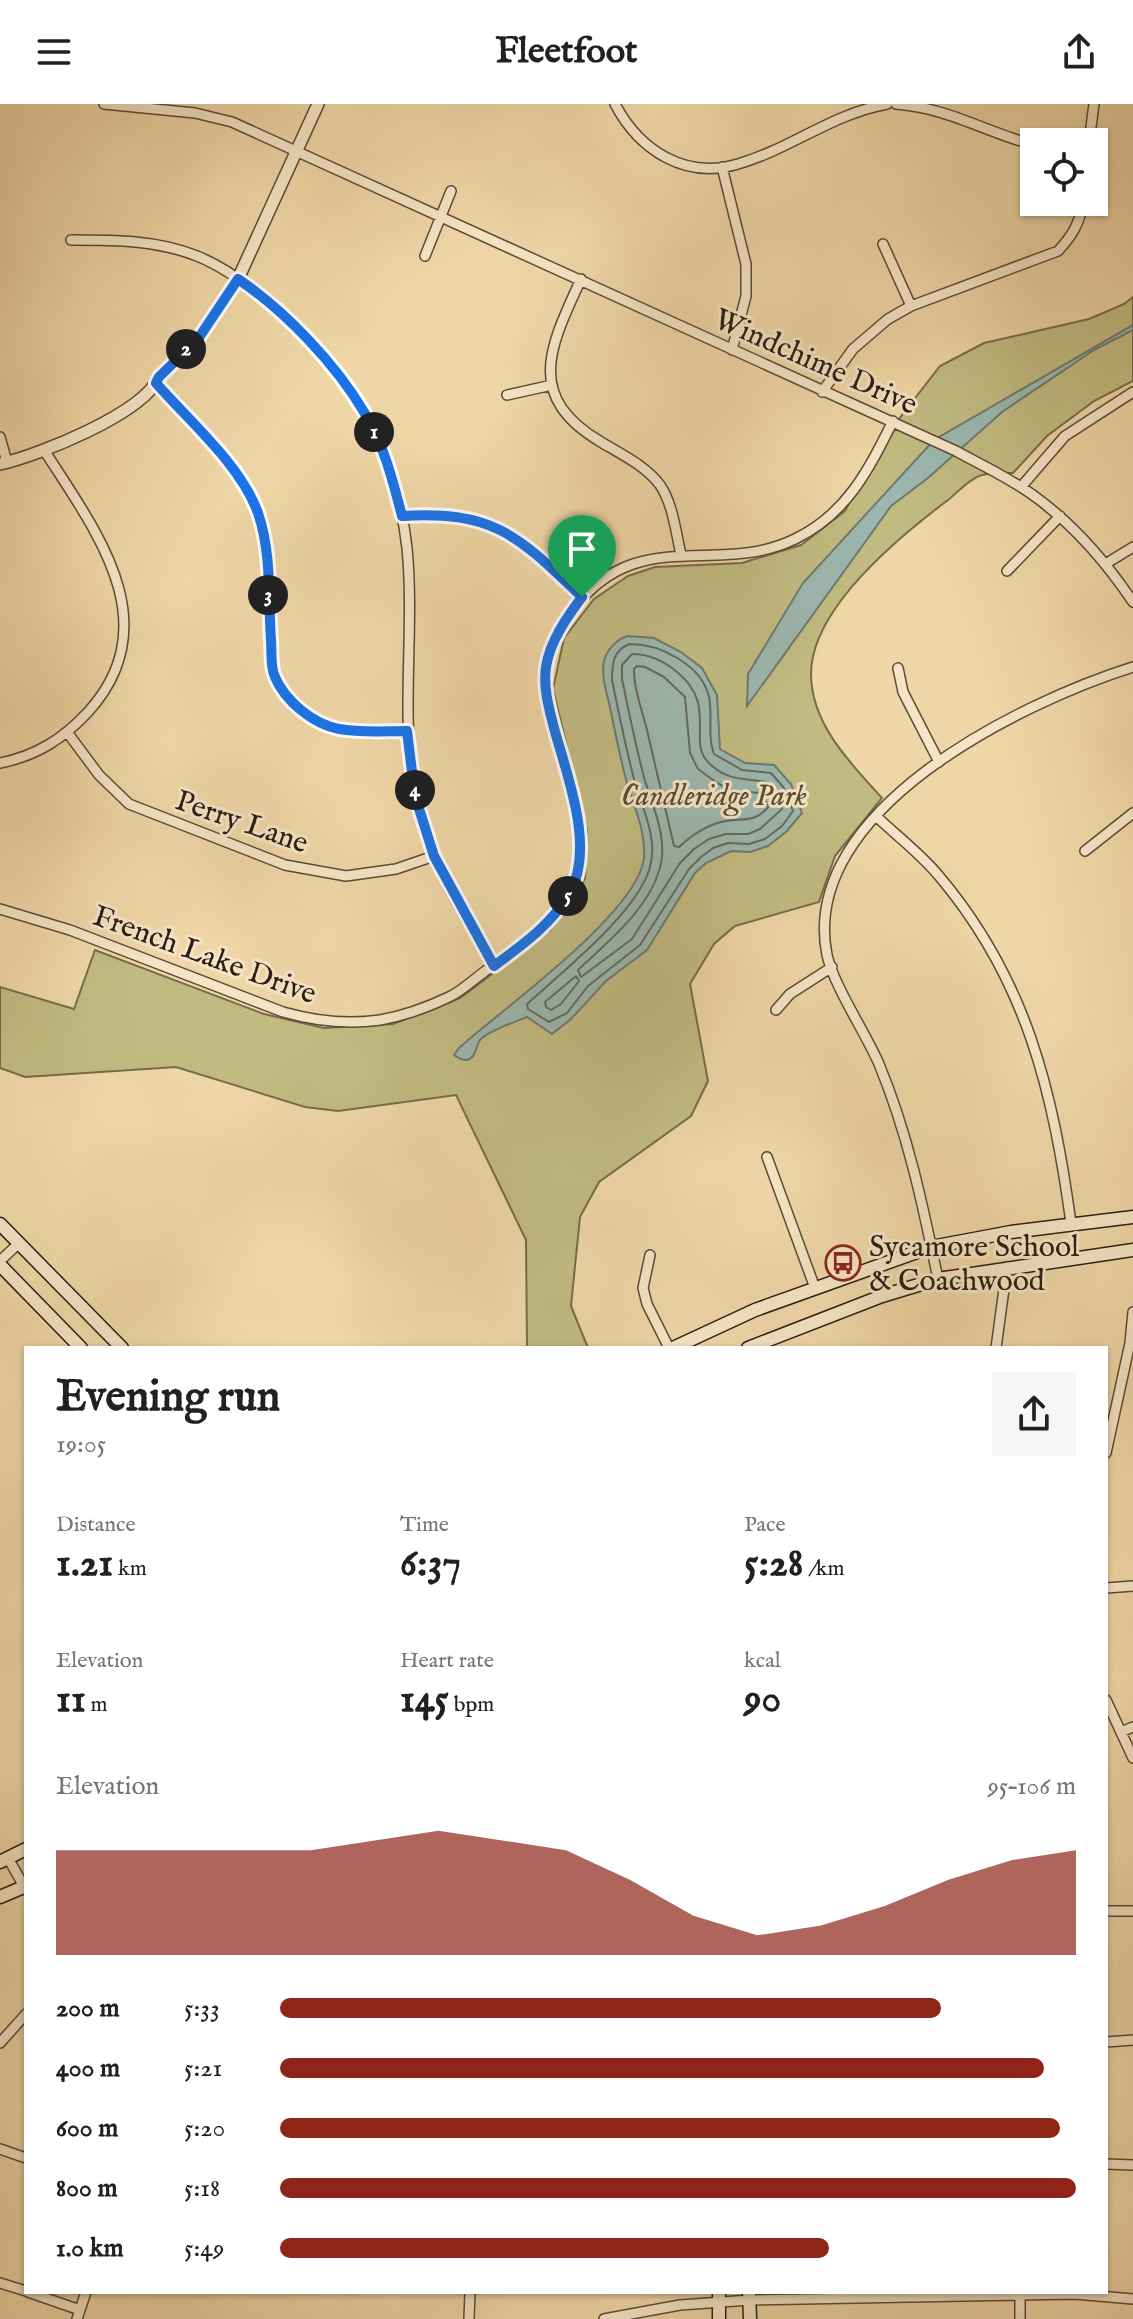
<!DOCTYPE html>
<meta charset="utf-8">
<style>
body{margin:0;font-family:"IM FELL English",serif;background:#f6f6f6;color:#202124;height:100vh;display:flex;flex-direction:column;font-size:30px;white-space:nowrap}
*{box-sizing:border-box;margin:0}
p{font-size:26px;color:#757577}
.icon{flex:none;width:44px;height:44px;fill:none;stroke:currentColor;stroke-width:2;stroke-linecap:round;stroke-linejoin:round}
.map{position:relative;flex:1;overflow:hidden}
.panel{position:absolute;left:24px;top:1242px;width:1084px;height:948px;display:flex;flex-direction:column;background:#fff;border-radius:0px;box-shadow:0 2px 6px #0004}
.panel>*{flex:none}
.tools{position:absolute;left:1020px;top:24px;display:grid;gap:16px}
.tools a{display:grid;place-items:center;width:88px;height:88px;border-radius:0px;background:#fff;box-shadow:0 2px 6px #0004;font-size:40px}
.pin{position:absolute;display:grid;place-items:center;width:68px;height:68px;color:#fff;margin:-82px -34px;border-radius:50% 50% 50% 0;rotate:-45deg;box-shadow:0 0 8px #0007}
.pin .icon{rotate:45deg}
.km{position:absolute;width:40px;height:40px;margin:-20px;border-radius:50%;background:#222;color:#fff;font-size:22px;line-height:40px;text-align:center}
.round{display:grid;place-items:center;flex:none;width:84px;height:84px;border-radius:0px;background:#f6f6f6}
.head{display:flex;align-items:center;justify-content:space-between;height:136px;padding:0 32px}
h1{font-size:44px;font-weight:700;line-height:60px}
.figures{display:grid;grid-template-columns:repeat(3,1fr);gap:12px;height:136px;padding:8px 32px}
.figures div{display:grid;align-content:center}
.figures b{font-size:40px;font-weight:700}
.figures small{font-size:22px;font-weight:400}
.figures p{font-size:22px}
.chart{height:224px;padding:16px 32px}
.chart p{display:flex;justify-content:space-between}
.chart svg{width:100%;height:144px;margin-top:8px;fill:#8f2418;opacity:.7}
ul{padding:0 32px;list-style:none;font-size:26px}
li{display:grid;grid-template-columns:128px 96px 1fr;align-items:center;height:60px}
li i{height:20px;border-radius:10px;background:#8f2418}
header{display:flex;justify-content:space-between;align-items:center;height:104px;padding:0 32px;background:#fff;font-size:36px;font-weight:700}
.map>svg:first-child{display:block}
.green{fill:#c1bb81;stroke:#766c49;stroke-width:2}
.water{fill:#9cb7af;stroke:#6e7970;stroke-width:2}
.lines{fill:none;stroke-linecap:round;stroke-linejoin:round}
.shore{stroke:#636a60;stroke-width:2}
.minor-casing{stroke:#5b4a36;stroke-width:12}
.tertiary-casing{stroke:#5b4a36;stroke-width:14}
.secondary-casing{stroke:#2a1c11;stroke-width:15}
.minor{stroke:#f5e4c5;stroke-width:9}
.tertiary{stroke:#f5e4c5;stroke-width:11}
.secondary{stroke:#f5e4c5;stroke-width:12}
.route-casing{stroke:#fff;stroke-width:16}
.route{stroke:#1a73e8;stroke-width:10}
.labels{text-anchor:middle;stroke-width:6;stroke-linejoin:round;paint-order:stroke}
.street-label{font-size:30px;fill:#2a1c11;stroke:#f5e4c5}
.park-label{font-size:30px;font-style:italic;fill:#574c33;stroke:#f5e4c5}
.poi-label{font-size:30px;fill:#2a1c11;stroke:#f5e4c5;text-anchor:start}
</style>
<header><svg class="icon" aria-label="menu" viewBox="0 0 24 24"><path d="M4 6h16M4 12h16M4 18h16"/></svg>Fleetfoot<svg class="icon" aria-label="share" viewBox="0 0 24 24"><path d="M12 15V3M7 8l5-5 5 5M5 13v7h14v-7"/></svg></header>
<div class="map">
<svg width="1133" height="2215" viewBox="0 0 1133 2215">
<rect width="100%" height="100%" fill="#efd6a6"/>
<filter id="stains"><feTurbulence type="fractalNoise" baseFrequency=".0025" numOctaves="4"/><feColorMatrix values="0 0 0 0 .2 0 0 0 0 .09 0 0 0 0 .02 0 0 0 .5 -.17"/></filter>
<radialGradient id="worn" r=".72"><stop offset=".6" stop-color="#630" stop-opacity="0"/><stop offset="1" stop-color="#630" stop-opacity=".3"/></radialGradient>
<path class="green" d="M 1133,193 L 1133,277 L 1094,297 L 1047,332 L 1013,369 C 1004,369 991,368 982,371 C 970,374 957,389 948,396 C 900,432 811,505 811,570 C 811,620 851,660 882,694 L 835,752 L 819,798 L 735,822 L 714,840 L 690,880 L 708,977 L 691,1012 L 599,1078 L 580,1113 L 571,1202 L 588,1244 L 527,1244 L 526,1136 L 456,991 L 338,1007 L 305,1003 L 176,963 L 25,973 L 0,964 L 0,883 L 74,905 L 95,846 L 264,910 L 324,924 L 393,920 L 460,894 L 550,826 L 574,799 L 585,774 L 587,726 L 553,585 L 564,534 L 594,495 L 628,472 L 655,463 L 742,459 L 801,441 L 845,407 L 885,333 L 940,262 L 984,239 L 1089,215 L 1124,200 Z"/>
<path class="water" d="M 1133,221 L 1133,226 L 1094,246 L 1002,308 L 928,374 L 891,402 L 747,602 L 748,570 L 803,479 L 934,336 Z
M 628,532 L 654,534 L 681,548 L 702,564 L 717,591 L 720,645 L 745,659 L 774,661 L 791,680 L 802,709 L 787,727 L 768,742 L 750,748 L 731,747 L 706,759 L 695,769 L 647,846 L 606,877 L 571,915 L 552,930 L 527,913 C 515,918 487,927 480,936 C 475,943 477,954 466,956 C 461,956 458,954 454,951 L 459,944 C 501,906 638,809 644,754 C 646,729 635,705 628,682 C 620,656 615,626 609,599 C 606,586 601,570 604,557 C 607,545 617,535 628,532 Z"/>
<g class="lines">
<path class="shore" d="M 630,540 C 660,540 702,561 709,593 C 713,612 707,632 714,650 L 742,666 L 771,669 L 784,684 L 793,707 L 782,722 L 765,735 L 749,740 L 728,739 L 713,744 L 701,753 L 689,765 L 640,841 L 588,882 L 567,909 L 549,918 L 528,905 L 527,900 C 562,868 638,808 650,763 C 658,735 643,705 635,679 C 626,645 619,610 612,576 C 612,560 613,546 630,540 Z
M 632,550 C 650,550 664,557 677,568 C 718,601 687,637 708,658 C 726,677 743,674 766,678 L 775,689 L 782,705 L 760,725 L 748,730 L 726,730 L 709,735 L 694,745 L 680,759 L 632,835 L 581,873 L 578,866 C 607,838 647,807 659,767 C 669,738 654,705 645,677 C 636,644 629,608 622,575 L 622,561 Z
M 637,562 L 645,563 L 664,573 L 685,593 L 690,649 L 698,665 L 717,679 L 734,687 L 761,689 L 768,703 C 755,719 744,714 726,717 C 708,720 692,731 679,743 L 674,742 C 665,703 656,665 647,626 C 642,606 634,586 634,565 Z
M 576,872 L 579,877 L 561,900 L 551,906 L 546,903 L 545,898 Z"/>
<defs>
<path id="minor" d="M 104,0 L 195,9 L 232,18 L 956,347 C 983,362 1012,375 1037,394 C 1076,423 1106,458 1133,498
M 615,0 C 639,46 685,76 738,60 C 790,45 832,10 887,0
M 896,0 C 949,4 985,28 1034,41
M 1089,38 L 1094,0
M 722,63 L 746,160 L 746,192 L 732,246
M 71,136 C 114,136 157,136 197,152 C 254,175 338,256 367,311 C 388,352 402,399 407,444 C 415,527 400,610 415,692 C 427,752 462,809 494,862
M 883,140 L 911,202
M 425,152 L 451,87
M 581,175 C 551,241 523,292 601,338 C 621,350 646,362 660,381 C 673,400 676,429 681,451
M 156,279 C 189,317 240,361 257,409 C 272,450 268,494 271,536 C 272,548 270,563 275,573 C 285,597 313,620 339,625 C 361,630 385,627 407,627
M 822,288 L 853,245 L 888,215 L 911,202 L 1058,147 C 1072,132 1080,119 1083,98
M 507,291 L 552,281
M 0,333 L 7,358
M 1021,383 L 1065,332 L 1133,288
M 402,412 C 495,407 519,432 582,493
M 1107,459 L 1133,443
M 1007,467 L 1060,412
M 898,564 L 903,588 L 939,658
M 67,628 L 99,671 L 129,700 L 285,761 L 346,772 L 396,765 L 434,752
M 0,659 C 36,652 63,635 88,608 C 169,519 95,426 44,346
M 877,713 C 897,732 921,750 939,772 C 1027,876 1053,988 1071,1119
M 1085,747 L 1133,709
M 0,805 L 70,826 L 283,908 C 315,917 346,921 380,916 C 403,912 428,903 449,893 C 462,887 473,876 484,868 C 515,846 549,824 569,790 C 578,774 581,755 581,737 C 575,706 567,674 559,643 C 553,617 544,593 546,566 C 547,547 559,526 569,511 C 635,417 715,474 795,435 C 847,410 869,365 893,317
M 776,906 L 790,890 L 832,863
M 767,1053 L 815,1184
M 650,1151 L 643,1184 L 647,1200 L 669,1244
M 0,1157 L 19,1139
M 938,1175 C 923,1102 908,1030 879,960 C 865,928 834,882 827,851 C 798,706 1022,598 1133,563
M 996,1244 L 1007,1163
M 1106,1349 L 1130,1239 L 1133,1208
M 1106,1484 L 1133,1482
M 1106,1596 L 1133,1654
M 1121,1628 L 1133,1623
M 8,1754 L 26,1786
M 1106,1807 L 1133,1807
M 1106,1938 L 1133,1936
M 0,1939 L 26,1910
M 0,2045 L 26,2054
M 1106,2060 L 1133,2061
M 0,2179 L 26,2187
M 28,2188 L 80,2206
M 77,2215 L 86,2188
M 469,2215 L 470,2188
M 604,2215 L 680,2201 L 750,2196 L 1075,2190 L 1133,2195
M 1020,2215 L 1020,2188"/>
<path id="tertiary" d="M 0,360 C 39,351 143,310 159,273 L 198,235 L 238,175 L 318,0"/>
<path id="secondary" d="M 0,1120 L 122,1244
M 0,1161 L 81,1244
M 673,1244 L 755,1206 L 931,1143 L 1011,1128 L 1133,1113
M 748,1244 L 882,1192 L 938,1175 L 1133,1146
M 0,1758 L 26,1745
M 0,1793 L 26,1782
M 719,2188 L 719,2215
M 749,2188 L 750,2215"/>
</defs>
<use href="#minor" class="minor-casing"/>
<use href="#tertiary" class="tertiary-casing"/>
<use href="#secondary" class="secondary-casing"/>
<use href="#minor" class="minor"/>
<use href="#tertiary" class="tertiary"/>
<use href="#secondary" class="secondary"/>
</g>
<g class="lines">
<defs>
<path id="route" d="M 238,175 C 285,207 335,259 364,308 C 383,338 393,377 402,412 C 495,406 519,433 582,493 C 567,513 550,537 546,563 C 543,584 549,604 554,624 C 567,672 596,744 569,790 C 551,821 522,841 494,862 L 434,752 L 415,692 L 407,627 C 385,627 361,629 339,625 C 313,620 285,597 275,573 C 270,563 272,548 271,537 C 268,494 272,450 258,409 C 241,361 189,317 156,279 L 159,273 L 198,235 Z"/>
</defs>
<use href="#route" class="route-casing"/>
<use href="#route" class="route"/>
</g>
<defs>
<symbol id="bus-ring" viewBox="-11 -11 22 22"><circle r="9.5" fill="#f5e4c5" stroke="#8f2418" stroke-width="1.5"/><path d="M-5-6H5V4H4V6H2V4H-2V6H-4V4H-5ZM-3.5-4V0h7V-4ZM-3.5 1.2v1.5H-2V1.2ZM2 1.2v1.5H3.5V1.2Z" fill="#8f2418"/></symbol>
</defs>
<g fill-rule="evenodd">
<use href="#bus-ring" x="823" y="1139" width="40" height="40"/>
</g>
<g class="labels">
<g class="street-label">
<text transform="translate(816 257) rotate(24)" y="10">Windchime Drive</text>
<text transform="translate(242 717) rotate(19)" y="10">Perry Lane</text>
<text transform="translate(205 850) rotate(20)" y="10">French Lake Drive</text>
</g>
<g class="park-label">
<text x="714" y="701">Candleridge Park</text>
</g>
<g class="poi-label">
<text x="869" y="1152">Sycamore School<tspan x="869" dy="34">&amp; Coachwood</tspan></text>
</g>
</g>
<rect width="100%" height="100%" filter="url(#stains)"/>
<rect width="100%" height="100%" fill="url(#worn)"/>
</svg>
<div class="tools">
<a><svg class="icon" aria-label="locate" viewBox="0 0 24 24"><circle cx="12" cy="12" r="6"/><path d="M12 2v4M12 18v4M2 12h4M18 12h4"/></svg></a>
</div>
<div class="pin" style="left:582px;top:493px;background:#1e9e55"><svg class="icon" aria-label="arrive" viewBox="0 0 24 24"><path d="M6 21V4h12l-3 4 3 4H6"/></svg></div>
<b class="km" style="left:374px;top:328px">1</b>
<b class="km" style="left:186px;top:245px">2</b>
<b class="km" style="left:268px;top:491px">3</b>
<b class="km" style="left:415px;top:686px">4</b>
<b class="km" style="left:568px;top:792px">5</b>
<section class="panel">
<div class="head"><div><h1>Evening run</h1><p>19:05</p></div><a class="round"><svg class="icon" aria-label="share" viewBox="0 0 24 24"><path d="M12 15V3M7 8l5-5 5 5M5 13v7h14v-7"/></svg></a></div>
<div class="figures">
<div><p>Distance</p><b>1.21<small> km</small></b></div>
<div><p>Time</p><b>6:37</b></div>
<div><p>Pace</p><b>5:28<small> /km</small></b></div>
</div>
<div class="figures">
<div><p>Elevation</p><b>11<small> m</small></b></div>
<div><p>Heart rate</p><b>145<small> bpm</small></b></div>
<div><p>kcal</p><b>90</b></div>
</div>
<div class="chart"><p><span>Elevation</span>95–106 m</p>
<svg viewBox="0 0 160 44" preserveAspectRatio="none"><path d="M0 44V12L10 12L20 12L30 12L40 12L50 9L60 6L70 9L80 12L90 21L100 32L110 38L120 35L130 29L140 21L150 15L160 12V44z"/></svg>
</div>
<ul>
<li><b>200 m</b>5:33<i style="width:83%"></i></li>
<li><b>400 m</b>5:21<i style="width:96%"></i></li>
<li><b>600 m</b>5:20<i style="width:98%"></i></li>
<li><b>800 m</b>5:18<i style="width:100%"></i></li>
<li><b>1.0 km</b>5:49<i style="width:69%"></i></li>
</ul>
</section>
</div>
